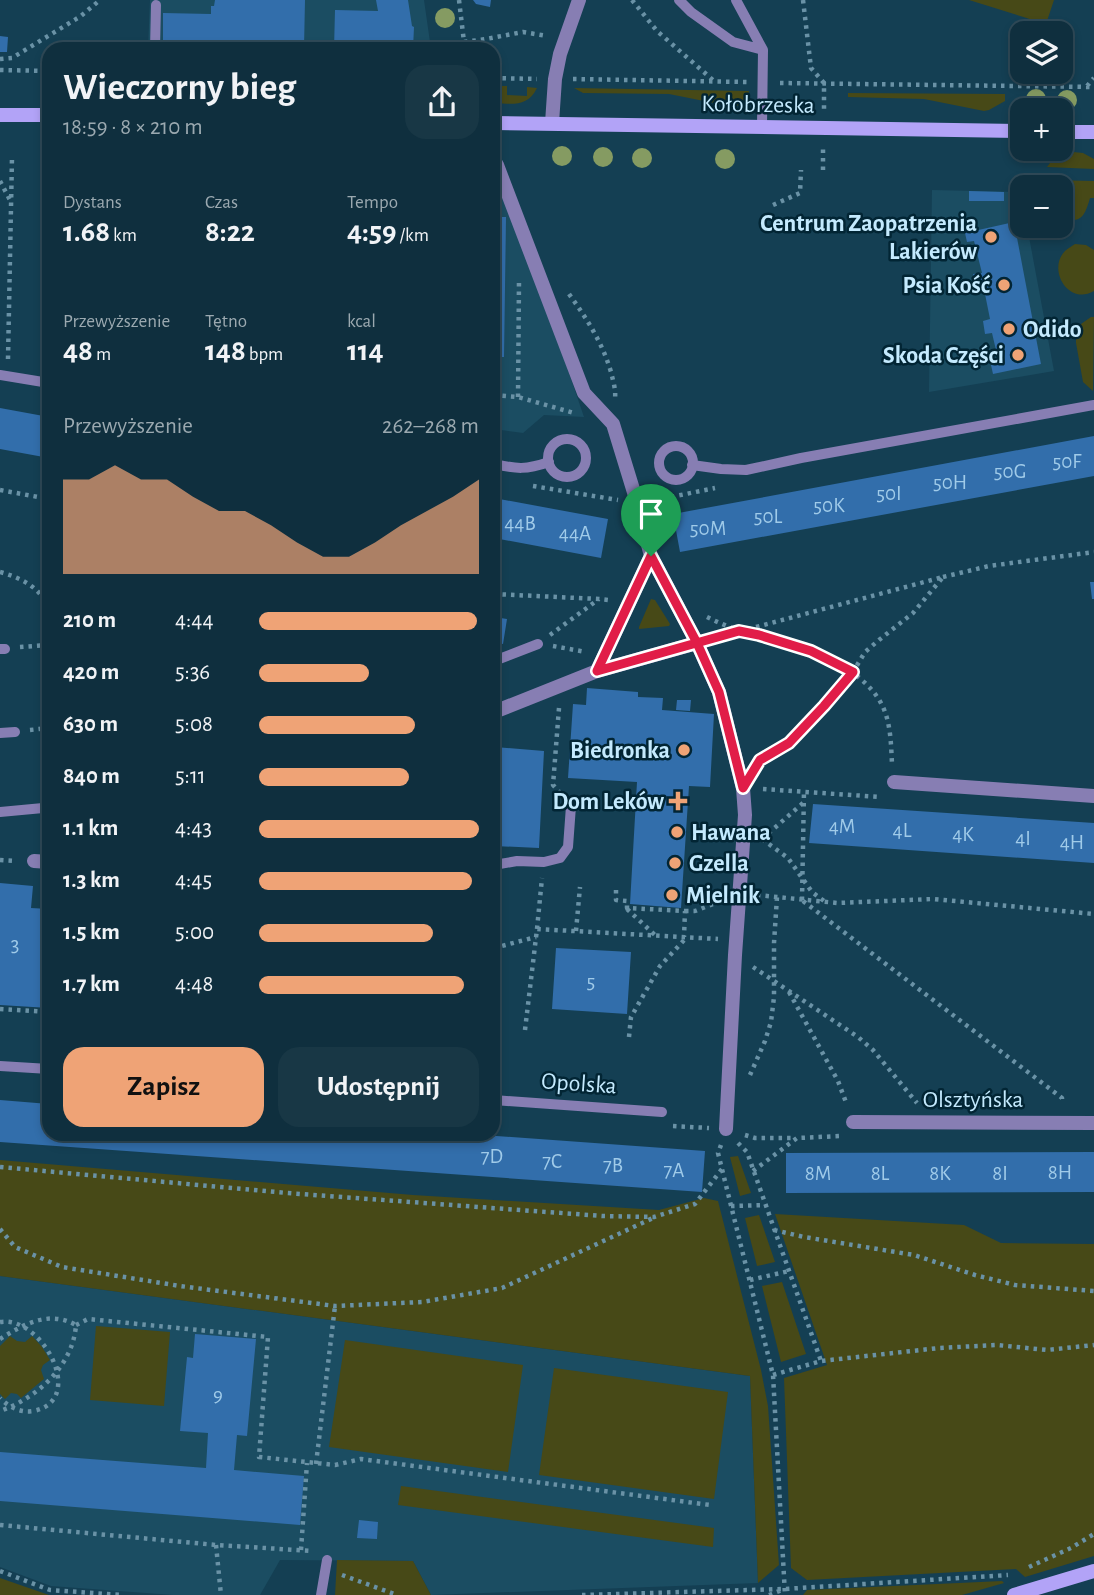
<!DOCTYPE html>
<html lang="pl">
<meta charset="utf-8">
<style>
body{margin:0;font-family:"Alegreya Sans",sans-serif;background:#183745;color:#f1f3f6;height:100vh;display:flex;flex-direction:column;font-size:26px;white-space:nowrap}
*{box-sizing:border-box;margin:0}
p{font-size:23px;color:#9ba9b0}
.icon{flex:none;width:38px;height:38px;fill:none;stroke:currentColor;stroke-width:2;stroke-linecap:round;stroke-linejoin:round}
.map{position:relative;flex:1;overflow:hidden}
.side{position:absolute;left:42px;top:42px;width:458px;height:1099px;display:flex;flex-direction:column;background:#0f2f3e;border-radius:21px;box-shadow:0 4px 10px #0003,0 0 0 2px #2f4a58}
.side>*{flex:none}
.tools{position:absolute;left:1010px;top:21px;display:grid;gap:14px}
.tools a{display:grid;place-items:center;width:63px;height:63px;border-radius:14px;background:#0f2f3e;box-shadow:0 4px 10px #0003,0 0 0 2px #2f4a58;font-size:35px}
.pin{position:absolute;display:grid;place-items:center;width:60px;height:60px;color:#fff;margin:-72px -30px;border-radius:50% 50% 50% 0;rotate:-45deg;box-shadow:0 0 7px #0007}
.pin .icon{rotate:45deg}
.round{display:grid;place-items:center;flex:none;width:74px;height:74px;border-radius:21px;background:#183745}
.headline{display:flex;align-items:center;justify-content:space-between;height:119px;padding:0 21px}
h1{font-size:38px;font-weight:700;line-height:52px}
.metrics{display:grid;grid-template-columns:repeat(3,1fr);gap:10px;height:119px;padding:7px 21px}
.metrics div{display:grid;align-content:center}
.metrics b{font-size:30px;font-weight:700}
.metrics small{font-size:19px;font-weight:400}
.metrics p{font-size:19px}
.chart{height:196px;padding:14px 21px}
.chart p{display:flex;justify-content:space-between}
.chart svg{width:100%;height:126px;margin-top:7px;fill:#efa376;opacity:.7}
.action{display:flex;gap:14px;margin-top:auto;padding:14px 21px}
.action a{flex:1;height:80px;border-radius:21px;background:#efa376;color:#111;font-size:28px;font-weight:700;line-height:80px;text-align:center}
.action a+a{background:#183745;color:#f1f3f6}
ul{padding:0 21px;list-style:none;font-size:23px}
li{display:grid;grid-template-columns:112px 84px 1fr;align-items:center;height:52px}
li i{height:18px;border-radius:9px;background:#efa376}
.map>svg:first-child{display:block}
.built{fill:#1b4d62}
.green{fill:#474917}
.building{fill:#326eab}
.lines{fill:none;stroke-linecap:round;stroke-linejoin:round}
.path{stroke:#6a92a6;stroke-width:4.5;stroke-dasharray:3.5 5;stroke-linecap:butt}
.lane{stroke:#877eb3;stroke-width:10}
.street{stroke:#877eb3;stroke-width:14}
.secondary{stroke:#b2a3f7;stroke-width:14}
.tree{fill:#859b62}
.route-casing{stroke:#fff;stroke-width:14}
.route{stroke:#e11d48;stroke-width:9}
.poi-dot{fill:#efa376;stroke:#022534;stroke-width:2.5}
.labels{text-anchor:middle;stroke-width:5;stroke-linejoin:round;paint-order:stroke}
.number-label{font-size:21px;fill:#a0cbe9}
.street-label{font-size:24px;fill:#c4eafe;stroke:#022534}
.poi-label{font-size:24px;font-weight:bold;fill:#c4eafe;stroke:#022534;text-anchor:end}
</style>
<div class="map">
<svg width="1094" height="1595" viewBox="0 0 1094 1595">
<rect width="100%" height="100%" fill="#143f53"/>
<path class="built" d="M 150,0 L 424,0 L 431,49 L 148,49 Z
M 494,179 L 503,179 L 584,417 L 544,415 L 523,433 L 494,429 Z
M 932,190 L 1020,192 L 1022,202 L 1022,226 L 1027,226 L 1054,371 L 929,392 Z
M 0,1276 L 750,1376 L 758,1583 L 431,1595 L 413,1561 L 280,1560 L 260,1595 L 173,1595 L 51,1586 L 0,1567 Z"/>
<path class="green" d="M 969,0 L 1054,0 L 1046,24 Z
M 494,86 L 507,86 L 507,95 L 527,96 L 527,87 L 537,88 C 528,107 513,104 494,103 Z
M 574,88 L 749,91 C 748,100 743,104 734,107 L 669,94 L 583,93 Z
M 848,93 L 1005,94 L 1005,101 L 989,110 L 984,111 L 924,99 L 848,97 Z
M 1073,152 L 1083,153 L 1094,159 L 1094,169 L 1047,167 L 1053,159 Z
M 1047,180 L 1094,181 L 1094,198 L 1090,198 C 1085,216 1081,224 1061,219 L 1060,187 L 1045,187 Z
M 1075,244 L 1086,245 L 1094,250 L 1094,291 C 1068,306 1047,269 1065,251 C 1068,248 1072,246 1075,244 Z
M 1091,317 L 1094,317 L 1093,391 L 1083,382 L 1076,343 L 1076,332 L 1081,324 Z
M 651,599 L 655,600 L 670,624 L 669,626 L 639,629 L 639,627 Z
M 738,1156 L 751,1193 L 740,1196 L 730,1157 Z
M 0,1160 L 413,1195 L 659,1210 L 704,1198 L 718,1201 L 761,1370 L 768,1406 L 779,1565 L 758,1583 L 750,1376 L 0,1276 Z
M 775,1214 L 964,1225 L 1001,1243 L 1094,1244 L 1094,1556 L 1025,1577 L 1016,1569 L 807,1580 L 791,1568 L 784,1378 L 827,1365 Z
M 759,1215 L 775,1262 L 757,1266 L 745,1218 Z
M 782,1282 L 806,1354 L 781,1362 L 762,1286 Z
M 96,1326 L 170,1332 L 164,1406 L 90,1400 Z
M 10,1336 L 17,1341 L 25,1342 L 32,1336 L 42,1347 L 50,1360 L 43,1365 L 41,1370 L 44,1379 L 21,1398 L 17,1394 L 11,1393 L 5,1399 L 0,1394 L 0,1346 Z
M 345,1340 L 523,1365 L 508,1472 L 329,1447 Z
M 554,1368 L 728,1392 L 714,1499 L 539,1475 Z
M 401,1486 L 714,1528 L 713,1547 L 398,1505 Z
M 337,1560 L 413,1561 L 431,1595 L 335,1595 Z
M 0,1578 L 49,1595 L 0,1595 Z
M 1002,1581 L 1004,1583 L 962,1595 L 803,1595 L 807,1590 Z"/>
<path class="building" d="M 215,0 L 305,0 L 304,48 L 236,47 L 236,49 L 163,49 L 163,13 L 211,14 L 211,6 L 214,6 Z
M 376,0 L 408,0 L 412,26 L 414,27 L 413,49 L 334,49 L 335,10 L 378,11 Z
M 473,0 L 491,0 L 490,7 L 476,4 Z
M 0,36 L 8,37 L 7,52 L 0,52 Z
M 969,191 L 1004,192 L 1004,201 L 969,201 Z
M 494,217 L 506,217 L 504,357 L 494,357 Z
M 1014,222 L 1041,364 L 993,374 L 991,365 L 999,363 L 992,333 L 985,334 L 983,321 L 990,319 L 983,284 L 976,285 L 973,274 L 982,273 L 974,241 L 967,242 L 965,233 Z
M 0,408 L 49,417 L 49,458 L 0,449 Z
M 1094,436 L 1094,476 L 680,552 L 673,514 Z
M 494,498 L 608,519 L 601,558 L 494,538 Z
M 1090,582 L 1094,582 L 1094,599 L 1092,599 Z
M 494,617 L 507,619 L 503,644 L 494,642 Z
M 587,688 L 638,692 L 638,697 L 663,698 L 662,710 L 714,714 L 710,787 L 689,786 L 681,908 L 630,904 L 637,782 L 568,778 L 573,704 L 586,705 Z
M 677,700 L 691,700 L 690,711 L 676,710 Z
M 495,747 L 544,751 L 539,848 L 494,846 Z
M 813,804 L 1094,823 L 1094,863 L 809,843 Z
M 0,883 L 33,886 L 31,908 L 49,909 L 49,1008 L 0,1005 Z
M 556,948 L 631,952 L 627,1014 L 552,1009 Z
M 0,1100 L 49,1104 L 49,1134 L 470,1134 L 705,1151 L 702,1192 L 0,1142 Z
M 1094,1152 L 1094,1192 L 786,1193 L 786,1153 Z
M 195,1334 L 256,1339 L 247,1436 L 237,1435 L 234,1470 L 304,1476 L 300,1525 L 0,1501 L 0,1452 L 206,1468 L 208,1433 L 180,1431 L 187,1357 L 193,1358 Z
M 359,1520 L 378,1522 L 377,1539 L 357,1538 Z"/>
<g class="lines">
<path class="path" d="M 459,0 L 464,42 L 461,49
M 632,0 L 657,31 L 714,81
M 803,0 L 811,68 L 824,83 L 824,109
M 464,42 L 486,39 L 523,32 L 547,36
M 0,59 L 12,58 L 81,16 L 100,0
M 0,70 L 49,71
M 494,78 L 537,79
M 573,79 L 747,82
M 780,83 L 1094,87
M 1087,86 L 1094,78
M 823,170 L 823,146
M 0,181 L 11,202
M 773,205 L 800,193 L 801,170
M 569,294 C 587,319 602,342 611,372 C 613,381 616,389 615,399
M 8,359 L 12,157
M 494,395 L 518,397 L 574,413
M 518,397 L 519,280
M 533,486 L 618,500
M 0,490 L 49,499
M 654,498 L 671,497 L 715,488
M 0,572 C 21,578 38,586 49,607
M 943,577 L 989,566 L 1094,552
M 494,594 L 599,599 L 608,600
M 707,617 C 717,622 727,626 737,630 C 744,632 751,633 758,635 C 800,645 861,664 882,705 C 891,723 891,745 892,764
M 550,635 L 599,599
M 715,638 L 943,577 L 913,613 L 879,640 L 865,652 L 853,672 L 824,706 L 789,742 L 760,760 L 757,765
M 553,646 L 586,652
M 20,647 L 49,645
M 559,708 L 553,785 L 561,794
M 30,730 L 49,728
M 763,789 L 880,797
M 762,839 L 788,858 L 812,892 L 824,901
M 762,839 L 803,803
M 0,860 L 16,861
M 616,890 L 616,900 L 627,901 L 627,908 L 685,911 L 684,937
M 757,895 L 837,903 L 933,899 L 1094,914
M 802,900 L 804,791
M 803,901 L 1062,1098 L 1062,1103
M 627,909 L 656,936
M 685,911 L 695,911 L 721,901
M 537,929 L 542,878
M 576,931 L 580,887
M 494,948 L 536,937
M 753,967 L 858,1037 L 873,1050 L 917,1103
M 789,992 L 838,1081 L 847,1105
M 0,1009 L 49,1012
M 525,1030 L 537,929 L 718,939
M 629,1037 L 631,1017 L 660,966 L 686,938
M 750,1075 L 765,1041 L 771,1022 L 774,997 L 774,943 L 777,897
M 673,1126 L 709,1128
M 745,1135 L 755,1138 L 795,1138
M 738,1143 L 747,1152 L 821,1361
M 721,1145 L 718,1153 L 773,1375 L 785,1595
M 0,1167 L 287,1193 L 602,1216 L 654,1217 L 695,1204 L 722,1169
M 753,1171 L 797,1138 L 841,1136
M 731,1206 L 765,1205
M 0,1229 L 15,1247 L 62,1267 L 180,1286 L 335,1306 L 422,1302 L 502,1288 L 653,1218
M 774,1230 L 804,1237 L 914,1255 L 975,1275 L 1015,1285 L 1094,1291
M 750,1280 L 789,1271
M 0,1322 C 42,1315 88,1401 33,1411 C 20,1413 9,1407 0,1398
M 76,1325 L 88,1319 L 268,1337 L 259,1457 L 335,1465 L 361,1459 L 710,1505
M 0,1339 C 24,1324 49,1310 76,1325 C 73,1366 37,1398 0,1411
M 773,1375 L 821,1361 L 939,1348 L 997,1345 L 1047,1350 L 1094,1345
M 316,1464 L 335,1306
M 0,1525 L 216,1545 L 313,1551
M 216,1545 L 221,1595
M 301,1550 L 307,1463
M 1029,1567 L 1071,1548 L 1094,1534
M 0,1571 L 50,1590 L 121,1595
M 342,1575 L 397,1595
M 582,1595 L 784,1589 L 1008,1575
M 769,1595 L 782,1590"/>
<path class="lane" d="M 679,0 L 691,12 L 733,42 L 763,50
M 736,0 L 763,50 L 762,126
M 155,49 L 156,5
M 0,375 L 49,383
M548 458a19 19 0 1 1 38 0a19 19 0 1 1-38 0Z
M659 463a17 17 0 1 1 34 0a17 17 0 1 1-34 0Z
M 494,464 C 517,469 526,470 549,462
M 692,465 L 721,469 L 746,470 L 801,458 L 1094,405
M 0,649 L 5,649
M 494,661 L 538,644
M 0,733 L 15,732
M 0,812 L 43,808 L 49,809
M 494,865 L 517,861 L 544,862 L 560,858 L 568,847 L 571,806
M 0,1066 L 49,1069
M 494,1100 L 662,1112
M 321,1595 L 327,1560"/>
<path class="street" d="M 552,123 L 555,79 L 560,54 L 579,0
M 497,165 L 584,393 L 613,424 L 636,499 L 651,556 L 697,643 L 719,692 L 743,788 L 745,815 L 735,955 L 726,1129
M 597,671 L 651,556
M 494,712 L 597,671 L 697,643
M 894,782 L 1094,796
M 34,861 L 49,862
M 853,1122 L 1094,1123"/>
<path class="secondary" d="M 0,115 L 49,115
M 494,123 L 1022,131
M 1060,132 L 1094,132
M 1014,1595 L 1094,1571"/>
</g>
<g class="tree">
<circle cx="445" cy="18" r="10"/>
<circle cx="1036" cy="99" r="10"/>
<circle cx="1067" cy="100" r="10"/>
<circle cx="562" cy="156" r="10"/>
<circle cx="603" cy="157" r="10"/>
<circle cx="642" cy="158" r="10"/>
<circle cx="725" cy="159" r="10"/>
</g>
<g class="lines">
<defs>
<path id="route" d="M 651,556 L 697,643 L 719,692 L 743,788 L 760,760 L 789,743 L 824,706 L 853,672 L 811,651 L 759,635 L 739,631 L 597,671 L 651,556"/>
</defs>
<use href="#route" class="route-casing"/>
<use href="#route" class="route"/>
</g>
<g class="poi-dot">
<circle cx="991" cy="237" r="7"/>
<circle cx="1004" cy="285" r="7"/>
<circle cx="1009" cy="329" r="7"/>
<circle cx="1018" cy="355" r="7"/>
<circle cx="684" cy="750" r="7"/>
<path d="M674.5 790.5h7v7h7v7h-7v7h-7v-7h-7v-7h7z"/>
<circle cx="677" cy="832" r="7"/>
<circle cx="675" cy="863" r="7"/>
<circle cx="672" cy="895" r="7"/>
</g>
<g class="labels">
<g class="number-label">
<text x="1067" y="468">50F</text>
<text x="1010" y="478">50G</text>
<text x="950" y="489">50H</text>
<text x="889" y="500">50I</text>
<text x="829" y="512">50K</text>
<text x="768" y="523">50L</text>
<text x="520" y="530">44B</text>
<text x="708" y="535">50M</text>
<text x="575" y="540">44A</text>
<text x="842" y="833">4M</text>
<text x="902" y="837">4L</text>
<text x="963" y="841">4K</text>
<text x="1023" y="845">4I</text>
<text x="1072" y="849">4H</text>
<text x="15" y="951">3</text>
<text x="591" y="988">5</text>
<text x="492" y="1163">7D</text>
<text x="552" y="1168">7C</text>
<text x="613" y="1172">7B</text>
<text x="674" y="1177">7A</text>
<text x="1060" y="1179">8H</text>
<text x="818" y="1180">8M</text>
<text x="880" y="1180">8L</text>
<text x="940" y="1180">8K</text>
<text x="1000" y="1180">8I</text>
<text x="218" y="1401">9</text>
</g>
<g class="street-label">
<text transform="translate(758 104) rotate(1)" y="8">Kołobrzeska</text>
<text transform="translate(579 1083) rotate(4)" y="8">Opolska</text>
<text x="973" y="1107">Olsztyńska</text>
</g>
<g class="poi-label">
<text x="977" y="231">Centrum Zaopatrzenia<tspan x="977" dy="28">Lakierów</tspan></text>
<text x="990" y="293">Psia Kość</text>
<text x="1023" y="337" text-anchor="start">Odido</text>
<text x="1004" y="363">Skoda Części</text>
<text x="670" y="758">Biedronka</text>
<text x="664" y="809">Dom Leków</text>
<text x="691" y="840" text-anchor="start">Hawana</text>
<text x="689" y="871" text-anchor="start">Gzella</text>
<text x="686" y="903" text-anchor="start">Mielnik</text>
</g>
</g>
</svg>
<div class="tools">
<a><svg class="icon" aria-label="layers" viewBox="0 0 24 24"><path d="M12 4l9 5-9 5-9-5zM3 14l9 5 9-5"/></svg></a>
<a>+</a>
<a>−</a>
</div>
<div class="pin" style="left:651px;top:556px;background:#1e9e55"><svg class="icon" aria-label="arrive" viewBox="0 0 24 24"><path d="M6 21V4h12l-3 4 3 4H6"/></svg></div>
<section class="side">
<div class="headline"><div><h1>Wieczorny bieg</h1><p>18:59 · 8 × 210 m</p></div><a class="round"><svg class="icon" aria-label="share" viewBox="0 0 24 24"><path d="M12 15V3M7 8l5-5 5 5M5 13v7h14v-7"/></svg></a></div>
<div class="metrics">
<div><p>Dystans</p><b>1.68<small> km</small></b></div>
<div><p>Czas</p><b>8:22</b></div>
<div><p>Tempo</p><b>4:59<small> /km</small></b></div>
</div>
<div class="metrics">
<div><p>Przewyższenie</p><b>48<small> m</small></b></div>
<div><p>Tętno</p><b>148<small> bpm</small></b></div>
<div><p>kcal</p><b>114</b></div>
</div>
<div class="chart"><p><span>Przewyższenie</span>262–268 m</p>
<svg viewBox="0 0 160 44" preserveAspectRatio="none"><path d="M0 44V11L10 11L20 6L30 11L40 11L50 17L60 22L70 22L80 27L90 33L100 38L110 38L120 33L130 27L140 22L150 17L160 11V44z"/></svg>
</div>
<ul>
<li><b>210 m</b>4:44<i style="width:99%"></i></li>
<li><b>420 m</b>5:36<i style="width:50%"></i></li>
<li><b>630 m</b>5:08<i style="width:71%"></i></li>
<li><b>840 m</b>5:11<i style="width:68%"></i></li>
<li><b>1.1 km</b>4:43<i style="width:100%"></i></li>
<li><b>1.3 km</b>4:45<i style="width:97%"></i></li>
<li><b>1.5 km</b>5:00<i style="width:79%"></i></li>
<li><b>1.7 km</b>4:48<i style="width:93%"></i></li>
</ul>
<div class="action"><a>Zapisz</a><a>Udostępnij</a></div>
</section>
</div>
